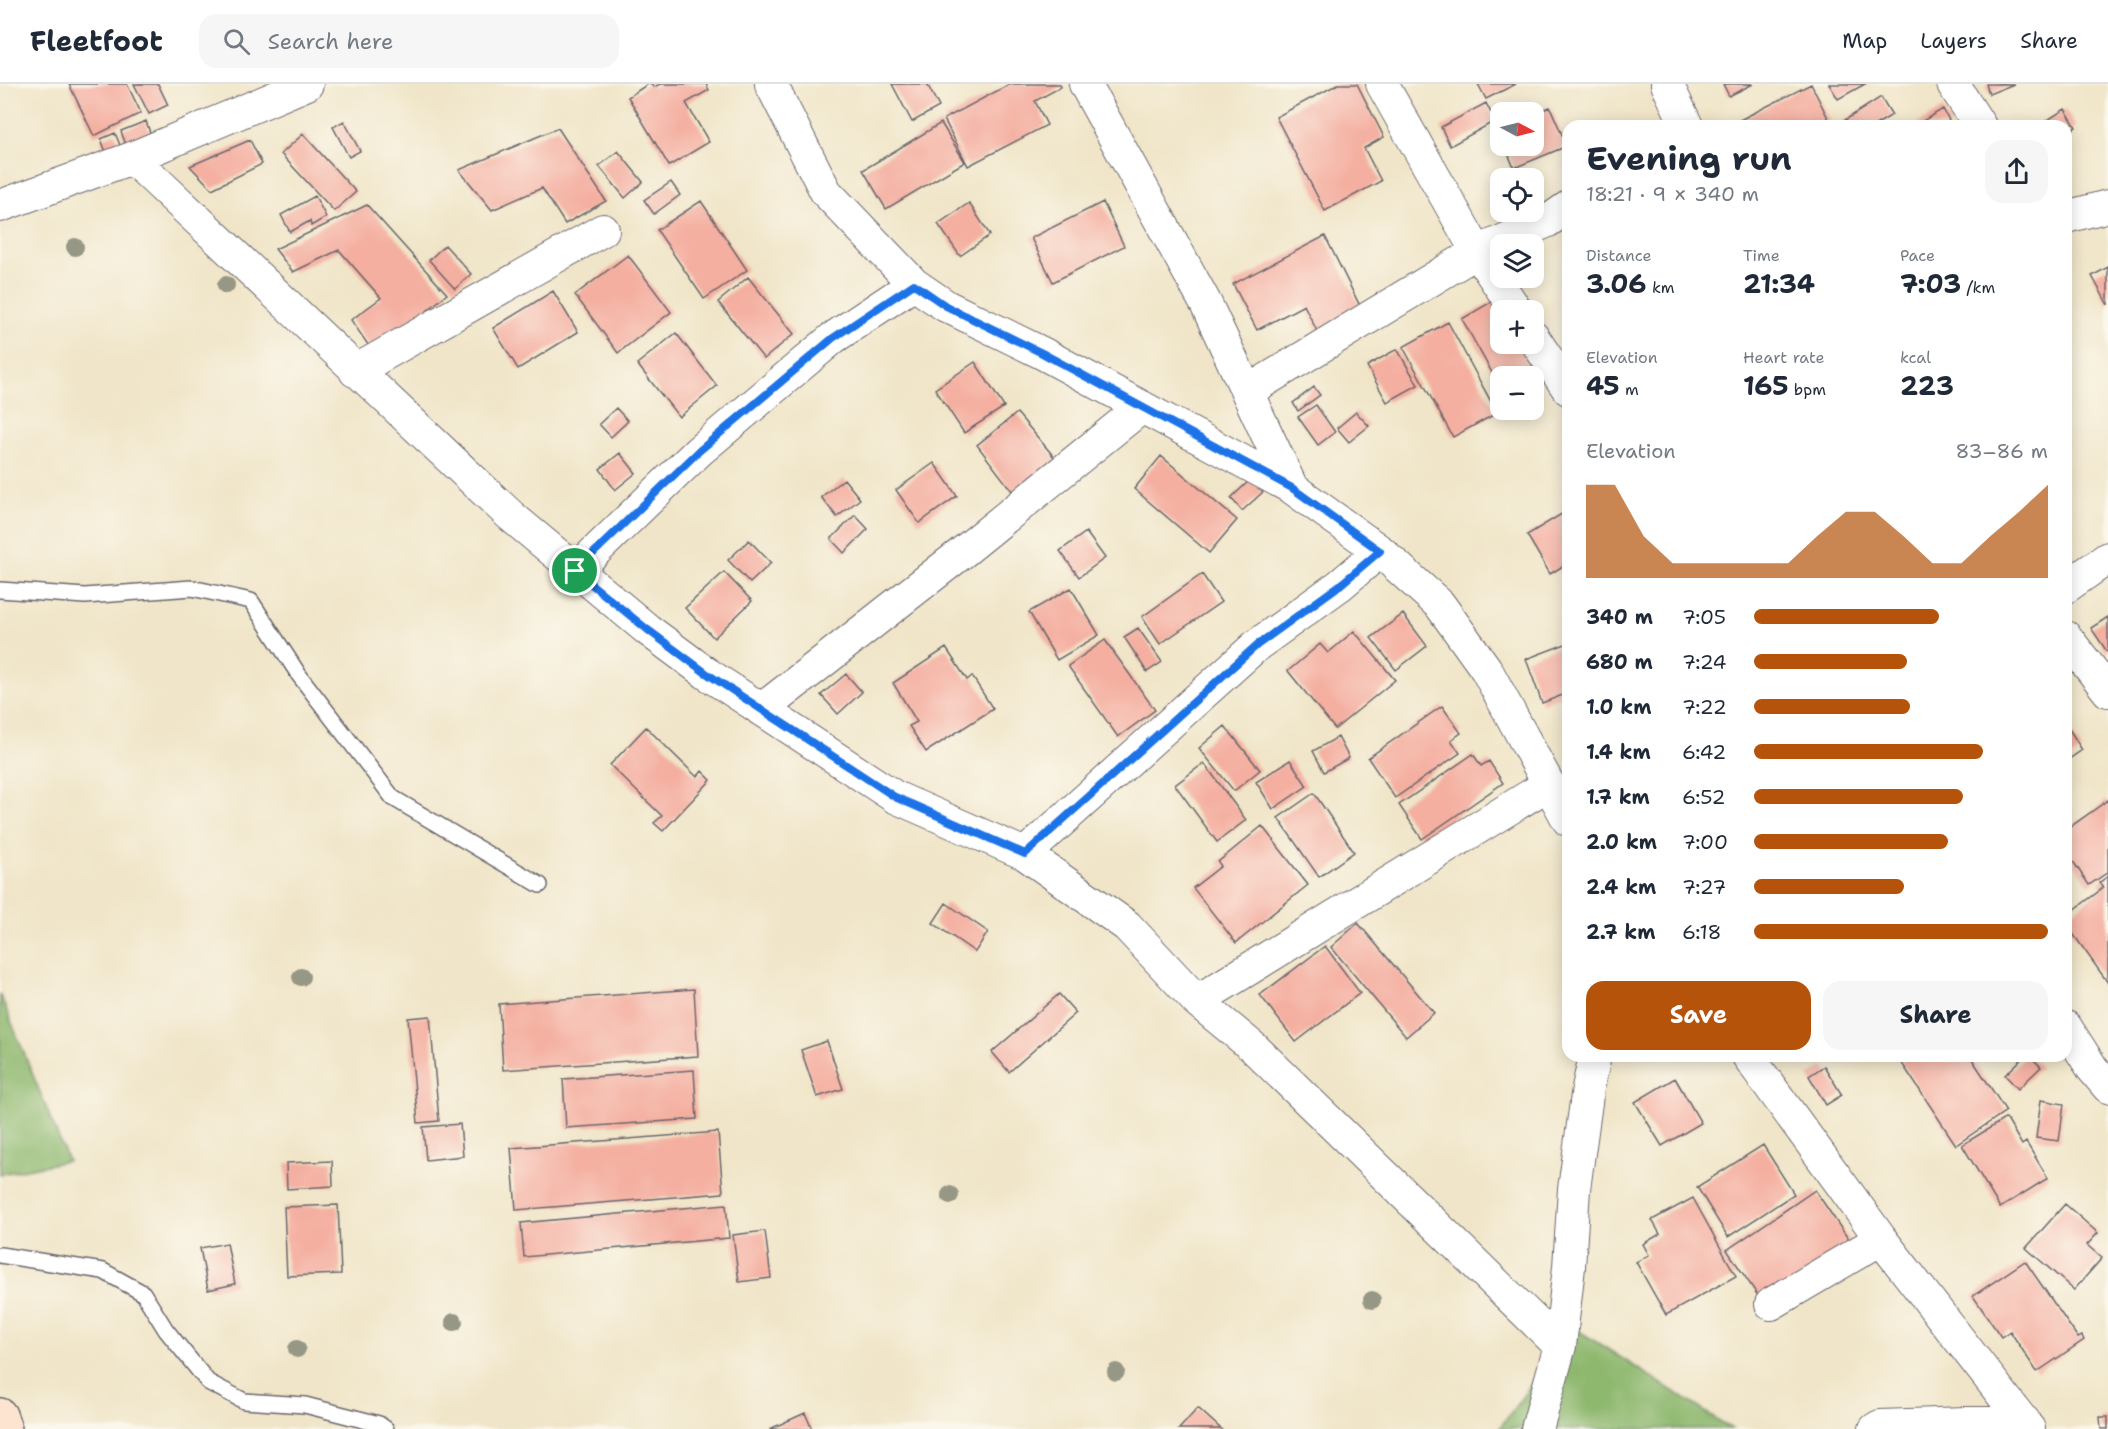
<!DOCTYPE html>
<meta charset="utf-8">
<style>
body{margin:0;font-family:"Shantell Sans",sans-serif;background:#f6f6f7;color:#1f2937;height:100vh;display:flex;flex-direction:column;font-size:22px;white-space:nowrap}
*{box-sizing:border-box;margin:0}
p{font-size:20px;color:#747a83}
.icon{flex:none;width:33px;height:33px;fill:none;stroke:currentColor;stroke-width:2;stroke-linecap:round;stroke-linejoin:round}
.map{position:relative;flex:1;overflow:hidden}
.drawer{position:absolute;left:1562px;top:36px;width:510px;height:942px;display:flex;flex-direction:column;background:#fff;border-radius:18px;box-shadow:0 3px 15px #0003}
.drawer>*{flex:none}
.needle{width:39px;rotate:97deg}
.buttons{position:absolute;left:1490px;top:18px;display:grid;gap:12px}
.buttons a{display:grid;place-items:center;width:54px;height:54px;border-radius:12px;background:#fff;box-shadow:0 3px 15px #0003;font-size:30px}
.pin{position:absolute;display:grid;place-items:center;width:51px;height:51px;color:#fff;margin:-26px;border:3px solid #fff;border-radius:50%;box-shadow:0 2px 6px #0007}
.round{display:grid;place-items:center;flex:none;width:63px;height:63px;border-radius:18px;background:#f6f6f7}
.head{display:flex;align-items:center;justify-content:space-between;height:102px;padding:0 24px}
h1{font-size:33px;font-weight:700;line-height:45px}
.figures{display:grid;grid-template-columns:repeat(3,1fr);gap:9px;height:102px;padding:6px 24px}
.figures div{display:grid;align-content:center}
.figures b{font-size:26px;font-weight:700}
.figures small{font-size:16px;font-weight:400}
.figures p{font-size:16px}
.chart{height:168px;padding:12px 24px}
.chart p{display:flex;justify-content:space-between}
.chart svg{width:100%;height:108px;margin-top:6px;fill:#b45309;opacity:.7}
.primary-button{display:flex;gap:12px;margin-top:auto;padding:12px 24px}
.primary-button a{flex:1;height:69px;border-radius:18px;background:#b45309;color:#fff;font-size:24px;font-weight:700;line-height:69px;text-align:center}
.primary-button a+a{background:#f6f6f7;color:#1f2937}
ul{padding:0 24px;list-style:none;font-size:20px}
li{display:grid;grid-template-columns:96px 72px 1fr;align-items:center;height:45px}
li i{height:15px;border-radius:8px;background:#b45309}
header{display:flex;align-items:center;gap:36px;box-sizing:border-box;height:84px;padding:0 30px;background:#fff;border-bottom:2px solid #e0e1e3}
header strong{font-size:28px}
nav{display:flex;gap:33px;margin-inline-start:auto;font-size:21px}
.search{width:420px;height:54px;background:#f6f6f7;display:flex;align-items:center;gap:15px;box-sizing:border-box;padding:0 21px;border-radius:18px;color:#747a83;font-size:22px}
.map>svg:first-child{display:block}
.forest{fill:#8eb86e;stroke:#586d54;stroke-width:1.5}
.building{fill:#f4afa0}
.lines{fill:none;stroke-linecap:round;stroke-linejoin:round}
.lane-casing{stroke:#6a666c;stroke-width:18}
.street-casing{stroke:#6a666c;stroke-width:34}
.secondary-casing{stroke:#6a666c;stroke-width:36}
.lane{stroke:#fff;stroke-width:15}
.street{stroke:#fff;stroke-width:32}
.secondary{stroke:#fde4d1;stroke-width:33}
.tree{fill:#979786}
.route-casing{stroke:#fff;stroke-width:12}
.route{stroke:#1a73e8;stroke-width:8}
</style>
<header>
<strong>Fleetfoot</strong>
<div class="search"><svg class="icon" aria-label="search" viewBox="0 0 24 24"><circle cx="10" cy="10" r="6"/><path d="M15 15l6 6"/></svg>Search here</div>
<nav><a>Map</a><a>Layers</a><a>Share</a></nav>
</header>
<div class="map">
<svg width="2108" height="1345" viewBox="0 0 2108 1345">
<rect width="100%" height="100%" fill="#fbf7ec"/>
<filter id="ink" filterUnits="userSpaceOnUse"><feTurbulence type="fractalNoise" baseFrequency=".0167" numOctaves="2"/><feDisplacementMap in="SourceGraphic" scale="12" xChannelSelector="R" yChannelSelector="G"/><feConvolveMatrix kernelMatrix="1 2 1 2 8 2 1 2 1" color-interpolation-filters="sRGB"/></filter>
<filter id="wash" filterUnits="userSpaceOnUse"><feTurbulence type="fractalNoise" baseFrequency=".008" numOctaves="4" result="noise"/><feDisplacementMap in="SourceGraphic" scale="24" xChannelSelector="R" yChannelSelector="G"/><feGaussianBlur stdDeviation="1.35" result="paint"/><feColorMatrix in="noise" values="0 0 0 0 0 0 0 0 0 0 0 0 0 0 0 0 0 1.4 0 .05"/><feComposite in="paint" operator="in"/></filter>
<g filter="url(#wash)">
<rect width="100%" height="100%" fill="#f0e5c8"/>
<path class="forest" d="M 0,910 L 68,1077 L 0,1090 Z
M 1573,1243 L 1732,1345 L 1499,1345 Z"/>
<g id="blocks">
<path class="building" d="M 69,0 L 127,0 L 141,29 L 94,52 Z
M 134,0 L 158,0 L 168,21 L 149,30 Z
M 648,0 L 652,0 L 654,3 L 660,0 L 706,0 L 709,6 L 686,19 L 709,58 L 669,82 L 628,13 Z
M 892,0 L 927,0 L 939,23 L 912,38 Z
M 1010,0 L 1060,0 L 1061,3 L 1035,17 L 1047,41 L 968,82 L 944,35 Z
M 1338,0 L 1357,0 L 1384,53 L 1364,64 L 1381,97 L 1325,127 L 1276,33 Z
M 1478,0 L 1516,0 L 1486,15 Z
M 1723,0 L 1753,0 L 1729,12 Z
M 1811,0 L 1832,42 L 1728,42 Z
M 1829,0 L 1865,0 L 1838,15 Z
M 1986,0 L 2014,0 L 1989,10 Z
M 1881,13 L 1892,31 L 1874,42 L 1845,42 L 1842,38 Z
M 1486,19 L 1495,37 L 1450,62 L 1441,43 Z
M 1550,23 L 1567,62 L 1514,84 L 1505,62 L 1533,62 L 1533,30 Z
M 1943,25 L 1952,42 L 1914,42 Z
M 2065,25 L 2076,43 L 2066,49 L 2066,42 L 2038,42 Z
M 146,37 L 154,60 L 129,70 L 121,47 Z
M 344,37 L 360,67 L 349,73 L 333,43 Z
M 941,39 L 965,78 L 886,125 L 863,86 Z
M 558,44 L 606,117 L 565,140 L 542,104 L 492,126 L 459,86 Z
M 115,49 L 122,66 L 107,71 L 101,55 Z
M 303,50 L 356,108 L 334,127 L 281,70 Z
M 250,56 L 262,80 L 212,105 L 190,82 Z
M 618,67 L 643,98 L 625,114 L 599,82 Z
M 671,98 L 680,111 L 654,130 L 644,116 Z
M 315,112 L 326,133 L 311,142 L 310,137 L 290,148 L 281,131 Z
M 701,117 L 747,186 L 704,215 L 657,146 Z
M 1103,118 L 1124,162 L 1053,198 L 1031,154 Z
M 969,119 L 990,151 L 960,172 L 938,140 Z
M 367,121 L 447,210 L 375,271 L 351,236 L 381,214 L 339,166 L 293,188 L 275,165 Z
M 1325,152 L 1362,226 L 1318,249 L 1304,221 L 1257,246 L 1233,200 Z
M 445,161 L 471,190 L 455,205 L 429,176 Z
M 628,171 L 671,228 L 618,269 L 575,211 Z
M 2108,183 L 2108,221 L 2092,192 Z
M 748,193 L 794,250 L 764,275 L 718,218 Z
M 553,207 L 578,248 L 518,285 L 493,244 Z
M 1496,215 L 1500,226 L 1500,260 L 1521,260 L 1541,295 L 1533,299 L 1533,292 L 1500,292 L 1500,303 L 1462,235 Z
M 1448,238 L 1497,329 L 1453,353 L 1403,263 Z
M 676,249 L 717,302 L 679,333 L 637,280 Z
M 1397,265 L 1418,301 L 1387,318 L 1367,282 Z
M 975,278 L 1004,323 L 964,349 L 935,305 Z
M 1314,303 L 1320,311 L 1298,327 L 1293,319 Z
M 1316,321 L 1335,348 L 1318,361 L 1298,333 Z
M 616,324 L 628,337 L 611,353 L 599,340 Z
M 1356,328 L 1369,342 L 1349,358 L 1337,344 Z
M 1017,329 L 1061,381 L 1018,415 L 977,361 Z
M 620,369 L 636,389 L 615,406 L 600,385 Z
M 1161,372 L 1237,436 L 1209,469 L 1134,405 Z
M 934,379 L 957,412 L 919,439 L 896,406 Z
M 844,395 L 860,415 L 837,433 L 821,413 Z
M 1251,395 L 1263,408 L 1242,427 L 1231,414 Z
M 1568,426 L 1568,479 L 1550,490 L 1527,451 Z
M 855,431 L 868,445 L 844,469 L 831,455 Z
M 1086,448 L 1105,474 L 1079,493 L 1060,467 Z
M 749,456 L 771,479 L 750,499 L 728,476 Z
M 724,488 L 752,517 L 714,554 L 685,524 Z
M 1202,490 L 1221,518 L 1160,560 L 1142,533 Z
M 1071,504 L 1099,551 L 1057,576 L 1029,528 Z
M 1403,530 L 1427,562 L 1396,586 L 1371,554 Z
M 2108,533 L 2108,569 L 2091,544 Z
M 1138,544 L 1162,578 L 1147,588 L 1124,553 Z
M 1354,547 L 1395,596 L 1335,645 L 1288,587 L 1320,560 L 1328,569 Z
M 1105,556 L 1155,626 L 1118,653 L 1068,582 Z
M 1568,559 L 1568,609 L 1542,619 L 1526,575 Z
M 946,564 L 967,596 L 972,592 L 993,625 L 926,668 L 909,642 L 917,638 L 893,599 Z
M 846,590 L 862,608 L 838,630 L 821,611 Z
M 1442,622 L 1461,649 L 1451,656 L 1460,669 L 1395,714 L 1368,674 Z
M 2066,640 L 2082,666 L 2066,677 Z
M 1225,642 L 1260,686 L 1234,707 L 1199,664 Z
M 646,643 L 697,693 L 702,687 L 711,696 L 663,747 L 654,739 L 662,732 L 610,681 Z
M 1338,653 L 1349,674 L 1324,688 L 1313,667 Z
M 1473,670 L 1481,682 L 1489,677 L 1503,699 L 1422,755 L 1399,721 Z
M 1290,676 L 1307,702 L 1273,725 L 1256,698 Z
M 1204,679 L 1246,736 L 1217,758 L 1175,701 Z
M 1314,709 L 1354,768 L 1319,793 L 1278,734 Z
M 2108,716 L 2108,788 L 2089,801 L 2066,767 L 2066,746 Z
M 1262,742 L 1308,801 L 1236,859 L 1193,804 L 1221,782 L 1218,778 Z
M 2108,792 L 2108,899 L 2066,840 L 2066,832 L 2103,804 L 2099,799 Z
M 946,819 L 988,848 L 975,868 L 933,839 Z
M 1358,839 L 1434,929 L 1406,953 L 1331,863 Z
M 1325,862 L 1360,909 L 1296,958 L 1260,911 Z
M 694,905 L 698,972 L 503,986 L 499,920 Z
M 1059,910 L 1076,929 L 1009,988 L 992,968 Z
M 430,932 L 439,1037 L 418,1039 L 408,934 Z
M 827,957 L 843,1005 L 817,1013 L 801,966 Z
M 1909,972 L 1970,972 L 2006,1027 L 1956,1061 L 1901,978 Z
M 2025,972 L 2030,972 L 2041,983 L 2018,1005 L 2005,991 Z
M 1824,982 L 1842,1011 L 1826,1021 L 1809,992 Z
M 694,986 L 697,1035 L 566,1044 L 563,995 Z
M 1675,994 L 1701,1039 L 1662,1062 L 1635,1018 Z
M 2041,1016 L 2064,1020 L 2059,1057 L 2036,1054 Z
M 2006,1034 L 2022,1061 L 2026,1058 L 2048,1094 L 2000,1124 L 1962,1061 Z
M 460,1040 L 463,1072 L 426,1076 L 423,1043 Z
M 718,1048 L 723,1109 L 516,1126 L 511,1064 Z
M 1763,1061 L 1794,1110 L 1728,1153 L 1697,1103 Z
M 332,1077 L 333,1102 L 287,1105 L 286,1079 Z
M 1815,1106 L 1851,1159 L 1763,1219 L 1727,1166 Z
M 1693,1114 L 1736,1192 L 1666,1231 L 1636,1178 L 1649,1171 L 1643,1160 L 1660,1150 L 1652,1136 Z
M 726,1120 L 729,1154 L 524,1173 L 521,1139 Z
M 2065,1120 L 2098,1149 L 2087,1161 L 2102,1174 L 2074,1206 L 2026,1164 Z
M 338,1121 L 341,1190 L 287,1192 L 284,1123 Z
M 765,1147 L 771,1194 L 739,1198 L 733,1151 Z
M 227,1159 L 235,1200 L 208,1206 L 200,1164 Z
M 2025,1177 L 2078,1254 L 2082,1252 L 2084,1256 L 2037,1288 L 2010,1247 L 2001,1253 L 1973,1212 Z
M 1198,1324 L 1221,1345 L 1179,1345 Z
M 805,1329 L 812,1345 L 770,1345 Z
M 2100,1333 L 2108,1333 L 2108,1345 L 2101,1345 Z"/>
</g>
</g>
<g filter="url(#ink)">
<use href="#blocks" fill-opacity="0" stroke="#6a666c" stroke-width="1.5"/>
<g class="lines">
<defs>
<path id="lane" d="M 0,506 L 85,512 L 192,504 L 251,517 L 299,591 L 393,714 L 540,801
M 0,1171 L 103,1187 L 143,1209 L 166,1246 L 208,1298 L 244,1317 L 305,1321 L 379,1340 L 386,1345"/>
<path id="street" d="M 771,0 L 826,108 L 914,200 L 946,222 L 1042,269 L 1292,404 L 1380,467 L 1440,521 L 1486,585 L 1568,736
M 1085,0 L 1206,220 L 1292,404
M 1382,0 L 1477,168 L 1516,226
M 1667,0 L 1687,42
M 1953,0 L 1980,42
M 132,74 L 511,432 L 648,546 L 706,589 L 895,713 L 1025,770 L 1127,842 L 1197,917 L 1254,964 L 1560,1262
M 0,122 L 132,74 L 307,0
M 2066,133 L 2108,122
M 1533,253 L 1568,305
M 355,287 L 603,146
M 1248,307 L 1477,168 L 1548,137 L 1568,123
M 575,487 L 699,367 L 833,254 L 914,200
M 2066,503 L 2108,474
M 2066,553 L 2108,607
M 761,626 L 963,468 L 1142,323
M 1025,770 L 1257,561 L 1340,501 L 1380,467
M 1197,917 L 1549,700
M 2066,943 L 2092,984 L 2108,1003
M 1748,972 L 1881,1155 L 2029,1345
M 1771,1220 L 1881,1155
M 1537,1345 L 1560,1262 L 1569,1183 L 1574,1105 L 1588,1004 L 1595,972
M 1875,1345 L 1880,1342 L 2024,1337"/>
<path id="secondary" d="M 0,1331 L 5,1345"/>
</defs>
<use href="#lane" class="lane-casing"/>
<use href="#street" class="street-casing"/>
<use href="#secondary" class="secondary-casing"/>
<use href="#lane" class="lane"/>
<use href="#street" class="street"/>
<use href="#secondary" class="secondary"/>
</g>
<g class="tree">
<circle cx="75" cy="163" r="9"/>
<circle cx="226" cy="201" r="9"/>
<circle cx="301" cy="893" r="9"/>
<circle cx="950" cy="1111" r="9"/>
<circle cx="1372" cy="1216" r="9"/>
<circle cx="454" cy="1238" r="9"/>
<circle cx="297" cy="1265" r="9"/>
<circle cx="1116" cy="1288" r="9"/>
</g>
</g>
<g class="lines" filter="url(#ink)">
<defs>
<path id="route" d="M 914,200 L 946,222 L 1042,269 L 1292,404 L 1380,467 L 1340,501 L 1257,561 L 1025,770 L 895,713 L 706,589 L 648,546 L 575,487 L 699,367 L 833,254 Z"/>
</defs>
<use href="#route" class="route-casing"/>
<use href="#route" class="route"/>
</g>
</svg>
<div class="buttons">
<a><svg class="needle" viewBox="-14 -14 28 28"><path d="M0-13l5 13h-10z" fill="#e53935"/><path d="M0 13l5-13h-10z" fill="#747a83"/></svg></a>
<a><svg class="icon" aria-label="locate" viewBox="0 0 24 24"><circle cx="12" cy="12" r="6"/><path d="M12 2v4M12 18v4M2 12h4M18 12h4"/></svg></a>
<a><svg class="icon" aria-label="layers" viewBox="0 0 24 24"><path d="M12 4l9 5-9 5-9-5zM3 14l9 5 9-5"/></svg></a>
<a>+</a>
<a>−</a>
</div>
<div class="pin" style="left:575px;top:487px;background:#1e9e55"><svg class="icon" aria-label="arrive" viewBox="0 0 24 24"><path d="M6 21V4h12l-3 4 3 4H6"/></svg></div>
<section class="drawer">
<div class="head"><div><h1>Evening run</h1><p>18:21 · 9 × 340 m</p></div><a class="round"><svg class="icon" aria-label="share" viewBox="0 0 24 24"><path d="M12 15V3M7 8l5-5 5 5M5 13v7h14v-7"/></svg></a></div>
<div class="figures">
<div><p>Distance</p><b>3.06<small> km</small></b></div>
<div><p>Time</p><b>21:34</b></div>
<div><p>Pace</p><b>7:03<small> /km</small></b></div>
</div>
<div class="figures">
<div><p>Elevation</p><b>45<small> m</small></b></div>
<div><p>Heart rate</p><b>165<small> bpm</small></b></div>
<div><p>kcal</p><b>223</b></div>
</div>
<div class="chart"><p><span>Elevation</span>83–86 m</p>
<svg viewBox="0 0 160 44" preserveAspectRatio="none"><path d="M0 44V6L10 6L20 27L30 38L40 38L50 38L60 38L70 38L80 27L90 17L100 17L110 27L120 38L130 38L140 27L150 17L160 6V44z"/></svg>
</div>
<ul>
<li><b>340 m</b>7:05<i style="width:63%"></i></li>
<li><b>680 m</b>7:24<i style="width:52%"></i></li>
<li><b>1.0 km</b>7:22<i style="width:53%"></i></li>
<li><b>1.4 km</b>6:42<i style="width:78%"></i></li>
<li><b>1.7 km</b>6:52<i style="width:71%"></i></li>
<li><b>2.0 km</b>7:00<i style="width:66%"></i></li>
<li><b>2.4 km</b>7:27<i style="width:51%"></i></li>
<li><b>2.7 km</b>6:18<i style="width:100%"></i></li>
</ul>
<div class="primary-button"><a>Save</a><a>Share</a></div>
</section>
</div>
